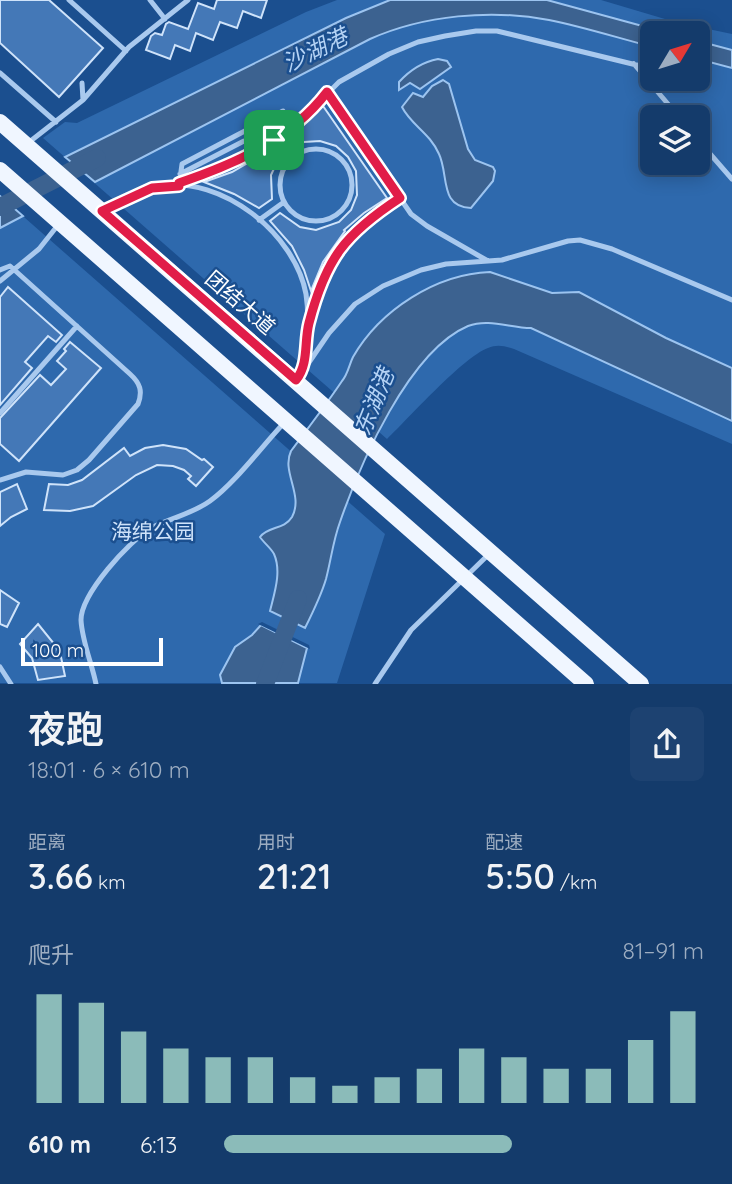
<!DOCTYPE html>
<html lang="zh">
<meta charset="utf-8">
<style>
body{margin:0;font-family:Quicksand,"Noto Sans SC",sans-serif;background:#1d4271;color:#f1f3f6;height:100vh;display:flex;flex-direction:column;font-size:26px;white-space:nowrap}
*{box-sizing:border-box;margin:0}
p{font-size:23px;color:#9dadc1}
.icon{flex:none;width:38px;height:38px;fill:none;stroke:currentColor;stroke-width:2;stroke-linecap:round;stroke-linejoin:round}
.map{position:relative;height:684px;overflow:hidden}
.panel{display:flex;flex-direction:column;background:#143b6b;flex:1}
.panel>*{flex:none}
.needle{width:46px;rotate:52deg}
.tools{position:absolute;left:640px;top:21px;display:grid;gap:14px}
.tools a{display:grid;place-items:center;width:70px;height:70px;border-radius:10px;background:#143b6b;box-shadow:0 4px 18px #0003,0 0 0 2px #33557e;font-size:35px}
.scale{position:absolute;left:21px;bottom:18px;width:142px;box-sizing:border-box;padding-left:7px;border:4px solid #fff;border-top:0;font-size:19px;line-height:24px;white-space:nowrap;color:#fff;-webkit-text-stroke:5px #1b4f8f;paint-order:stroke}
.pin{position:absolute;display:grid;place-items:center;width:60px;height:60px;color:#fff;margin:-30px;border-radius:14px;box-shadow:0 4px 10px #0006}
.round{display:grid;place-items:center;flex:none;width:74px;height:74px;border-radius:10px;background:#1d4271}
.overview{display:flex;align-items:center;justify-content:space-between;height:119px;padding:0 28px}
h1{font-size:38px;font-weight:600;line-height:52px}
.metrics{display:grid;grid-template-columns:repeat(3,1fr);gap:10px;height:119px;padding:7px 28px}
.metrics div{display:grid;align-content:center}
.metrics b{font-size:35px;font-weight:600}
.metrics small{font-size:19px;font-weight:400}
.metrics p{font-size:19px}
.chart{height:196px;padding:14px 28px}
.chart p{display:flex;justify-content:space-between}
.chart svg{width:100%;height:126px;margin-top:7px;stroke:#8bbbb9;stroke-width:6}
ul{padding:0 28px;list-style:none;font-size:23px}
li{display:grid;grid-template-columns:112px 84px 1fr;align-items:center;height:52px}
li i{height:18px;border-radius:9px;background:#8bbbb9}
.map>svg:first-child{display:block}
.green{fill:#2e69ad;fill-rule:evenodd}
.water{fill:#3c6290;stroke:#9cc4f0;stroke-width:2}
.pier{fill:#1b4f8f}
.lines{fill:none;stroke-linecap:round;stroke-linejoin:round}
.river{stroke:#3c6290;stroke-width:18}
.building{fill:#4478b7;stroke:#cfe3fa;stroke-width:2}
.service{stroke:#a9c9ee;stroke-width:5}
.primary{stroke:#f0f6ff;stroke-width:16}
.route-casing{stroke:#fff;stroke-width:14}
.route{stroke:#e11d48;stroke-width:9}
.labels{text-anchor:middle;stroke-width:5;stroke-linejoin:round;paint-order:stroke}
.street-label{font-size:21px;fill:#fff;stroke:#1b4f8f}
.park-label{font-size:21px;fill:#cfe3fa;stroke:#1b4f8f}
.water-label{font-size:23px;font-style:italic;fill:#b5d3f5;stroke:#1b4f8f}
</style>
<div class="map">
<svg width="732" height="684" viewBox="0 0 732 684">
<rect width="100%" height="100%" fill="#1b4f8f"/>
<path class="green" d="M 337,0 L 601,0 L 675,22 L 732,34 L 732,444 L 514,349 C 505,346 497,344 488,348 C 463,357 408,419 387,439 L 43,138 L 65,122 L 77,123 L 306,12 ZM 653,33 L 698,33 L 698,79 L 653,79 ZM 653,117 L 698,117 L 698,163 L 653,163 Z
M 0,196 L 385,534 L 337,683 L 0,683 Z"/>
<path class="water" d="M 390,0 L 547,0 L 668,33 L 653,33 L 653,47 C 618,38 584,27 549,20 C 491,9 424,15 370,39 L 95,182 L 65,157 L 346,18 Z
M 698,41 L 732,50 L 732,68 L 698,59 Z
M 438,59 L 447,61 L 451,67 L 420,89 L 410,83 L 399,90 L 399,82 C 410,70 422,62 438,59 Z
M 443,80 L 449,84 L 468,149 L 475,160 L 493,167 L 495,171 L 493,181 L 471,208 C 439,207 449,175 439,154 C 430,133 411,125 402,107 L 413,93 L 423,97 L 432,86 Z
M 0,196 L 23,216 L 0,228 Z
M 490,272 L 552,293 L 579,292 L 666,338 L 732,368 L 732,421 L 531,328 C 510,328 489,318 468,326 C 409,351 360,464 340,522 C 333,541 331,560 326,579 C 321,596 313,612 305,628 L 270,611 C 274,594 282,572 274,554 C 271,548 264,543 260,537 C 268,526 284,530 292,517 C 304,495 281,472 291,451 C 308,428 326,405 342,381 C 348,374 349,365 353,357 C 380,310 436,274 490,272 Z
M 261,625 L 307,648 L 298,683 L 222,683 L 220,675 L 235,647 L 252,635 Z"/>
<path class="pier" d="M 262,622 L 309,645 L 310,649 L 258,624 Z"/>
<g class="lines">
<path class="river" d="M 0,207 L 97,158
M 265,684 L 298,599"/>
</g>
<path class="building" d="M 0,0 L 49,0 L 103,48 L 59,97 L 0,43 Z
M 217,0 L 267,0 L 261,18 L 243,11 L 237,28 L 220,22 L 213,40 L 196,33 L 190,51 L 175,45 L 170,59 L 146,50 L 151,36 L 155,33 L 162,35 L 166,24 L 169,22 L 188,29 L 198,3 L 214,9 Z
M 323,106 L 387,198 L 364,213 L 344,230 L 345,231 L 323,262 L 311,291 L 304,270 L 292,246 L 270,221 L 280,213 L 300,227 L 316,230 L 339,222 L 351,210 L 357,195 L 356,171 L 348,157 L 336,146 L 320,141 L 304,142 L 289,149 L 278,160 L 271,175 L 272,199 L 259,208 L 234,194 L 204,182 L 232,172 L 270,150 L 288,138 Z
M 8,287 L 62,335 L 56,342 L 48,336 L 25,362 L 32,368 L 0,405 L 0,297 Z
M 70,342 L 101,368 L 19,461 L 0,444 L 0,418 L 40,375 L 51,385 L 66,369 L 57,361 L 66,351 L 64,349 Z
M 163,445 L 186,449 L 202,460 L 204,459 L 213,467 L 196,486 L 188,479 L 191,476 L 184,470 L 173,466 L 157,465 L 136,475 L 93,506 L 70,511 L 44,510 L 49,484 L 68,485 L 82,480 L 124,448 L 130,456 L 145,448 Z
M 17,484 L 27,509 L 11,517 L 0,526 L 0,492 Z
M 0,590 L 19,603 L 7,627 L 0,624 Z
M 38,624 L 55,645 L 61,657 L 65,676 L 38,680 L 32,658 L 20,644 Z"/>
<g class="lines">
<path class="service" d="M 69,0 L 126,51
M 150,0 L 165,19
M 634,64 L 679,117
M 0,73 L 56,122
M 691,79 L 698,80
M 82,83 L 83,100
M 327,92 L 411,214 L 427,226 L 488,261
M 698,140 L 732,179
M 28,143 L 83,100 L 129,47 L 188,0
M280 185a36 36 0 1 1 72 0a36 36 0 1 1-72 0Z
M 180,174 L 244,141
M 179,183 L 223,168 L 268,145 L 317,104 L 339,82 L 389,54 L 418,42 L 445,36 L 476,31 L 497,31 L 653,69
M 179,186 L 182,164 L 283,111
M 105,210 C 122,202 140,190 159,186 C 222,175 295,234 306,294 C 310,320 306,344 303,369
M 259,220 L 284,202
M 0,270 L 10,266 L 130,374 C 140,383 143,391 138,404 L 89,460 L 77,470 L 63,475 L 26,472 L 0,480
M 0,281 L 39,249 L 58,225
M 311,318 C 334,252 340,237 400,198
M 297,380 L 329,333 L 355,304 L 383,286 L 421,270 L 446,264 L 502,260 L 568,241 L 580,240 L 612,249 L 732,300
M 0,413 L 77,326
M 0,667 L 11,684
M 96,684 C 92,664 82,641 81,620 C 81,594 129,541 151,528 C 170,518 192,514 210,501 C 236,482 262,446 284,423
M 375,684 L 411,630 L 488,555"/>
<path class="primary" d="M 0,122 L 641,684
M 0,170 L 586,684"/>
</g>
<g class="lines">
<defs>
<path id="route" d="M 327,92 L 400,198 C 345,234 326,258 309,323 C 304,342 309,364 296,380 L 102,211 L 152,188 L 179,186 L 179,183 C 235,164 290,140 327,92 Z"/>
</defs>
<use href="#route" class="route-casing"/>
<use href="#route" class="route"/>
</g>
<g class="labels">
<g class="street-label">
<text transform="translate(240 303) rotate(41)" y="7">团结大道</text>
</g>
<g class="park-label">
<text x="153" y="539">海绵公园</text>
</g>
<g class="water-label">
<text transform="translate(315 50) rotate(-26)" y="8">沙湖港</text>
<text transform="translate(374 402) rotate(-68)" y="8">东湖港</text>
</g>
</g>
</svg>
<div class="tools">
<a><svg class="needle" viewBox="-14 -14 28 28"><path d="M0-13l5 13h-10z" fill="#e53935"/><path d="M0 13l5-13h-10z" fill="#9dadc1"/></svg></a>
<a><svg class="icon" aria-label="layers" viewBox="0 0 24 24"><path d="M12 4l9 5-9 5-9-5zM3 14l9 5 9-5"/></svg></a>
</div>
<div class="scale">100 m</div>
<div class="pin" style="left:274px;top:140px;background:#1e9e55"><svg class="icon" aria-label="arrive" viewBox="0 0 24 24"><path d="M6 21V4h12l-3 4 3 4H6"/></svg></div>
</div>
<section class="panel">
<div class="overview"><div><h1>夜跑</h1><p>18:01 · 6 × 610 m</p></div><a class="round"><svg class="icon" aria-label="share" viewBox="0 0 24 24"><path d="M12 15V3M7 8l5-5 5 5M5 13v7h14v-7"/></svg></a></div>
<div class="metrics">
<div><p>距离</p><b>3.66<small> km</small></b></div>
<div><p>用时</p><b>21:21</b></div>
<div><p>配速</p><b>5:50<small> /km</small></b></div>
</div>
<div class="chart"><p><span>爬升</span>81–91 m</p>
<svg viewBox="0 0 160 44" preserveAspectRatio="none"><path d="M5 44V6M15 44V9M25 44V19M35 44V25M45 44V28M55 44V28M65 44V35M75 44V38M85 44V35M95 44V32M105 44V25M115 44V28M125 44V32M135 44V32M145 44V22M155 44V12"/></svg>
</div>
<ul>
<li><b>610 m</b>6:13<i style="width:60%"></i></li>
</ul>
</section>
